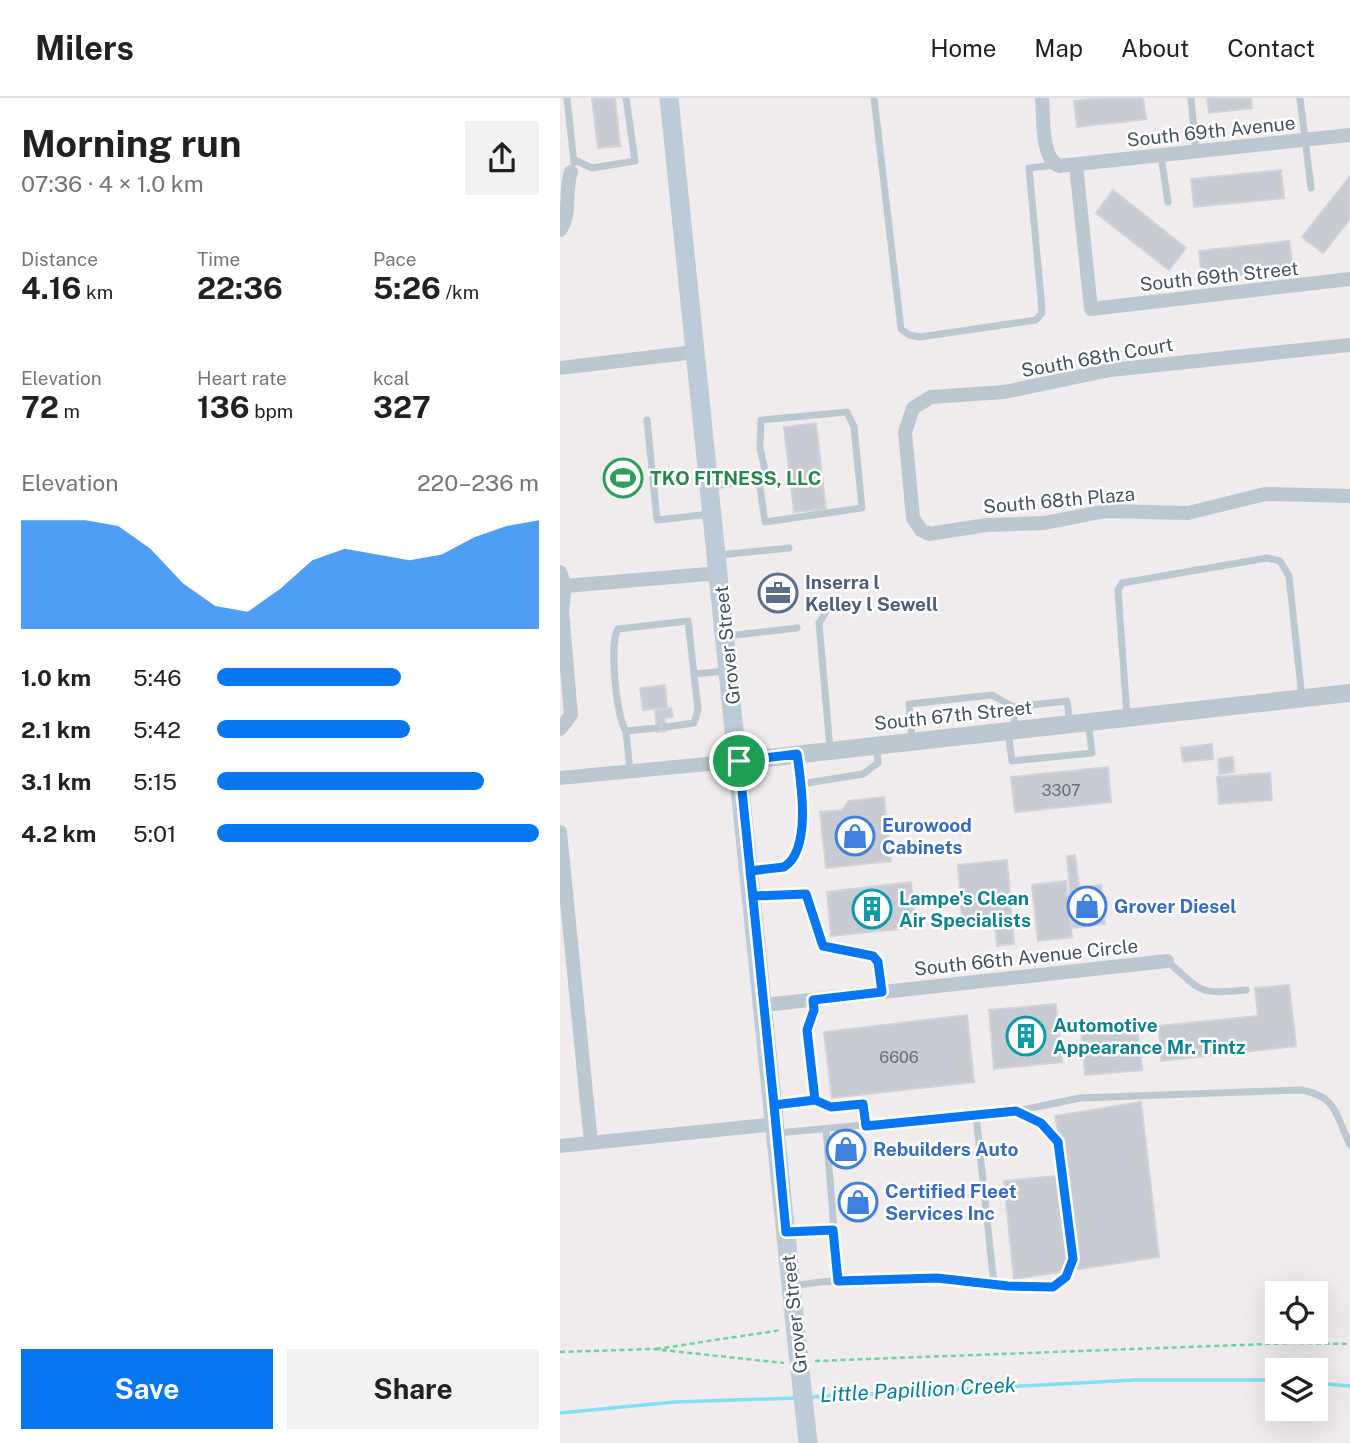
<!DOCTYPE html>
<meta charset="utf-8">
<style>
body{margin:0;font-family:"Public Sans",sans-serif;background:#f2f2f2;color:#202124;height:100vh;display:flex;flex-direction:column;font-size:26px;white-space:nowrap}
*{box-sizing:border-box;margin:0}
p{font-size:23px;color:#757577}
.icon{flex:none;width:38px;height:38px;fill:none;stroke:currentColor;stroke-width:2;stroke-linecap:round;stroke-linejoin:round}
.map{position:relative;flex:1;overflow:hidden}
.details{display:flex;flex-direction:column;background:#fff;width:560px}
.details>*{flex:none}
.fabs{position:absolute;left:705px;top:1183px;display:grid;gap:14px}
.fabs a{display:grid;place-items:center;width:63px;height:63px;border-radius:0px;background:#fff;box-shadow:0 7px 28px #0002;font-size:35px}
.pin{position:absolute;display:grid;place-items:center;width:60px;height:60px;color:#fff;margin:-30px;border:4px solid #fff;border-radius:50%;box-shadow:0 2px 7px #0007}
.round{display:grid;place-items:center;flex:none;width:74px;height:74px;border-radius:0px;background:#f2f2f2}
.overview{display:flex;align-items:center;justify-content:space-between;height:119px;padding:0 21px}
h1{font-size:38px;font-weight:700;line-height:52px}
.stats{display:grid;grid-template-columns:repeat(3,1fr);gap:10px;height:119px;padding:7px 21px}
.stats div{display:grid;align-content:center}
.stats b{font-size:30px;font-weight:700}
.stats small{font-size:19px;font-weight:400}
.stats p{font-size:19px}
.chart{height:196px;padding:14px 21px}
.chart p{display:flex;justify-content:space-between}
.chart svg{width:100%;height:126px;margin-top:7px;fill:#0676f1;opacity:.7}
.primary-button{display:flex;gap:14px;margin-top:auto;padding:14px 21px}
.primary-button a{flex:1;height:80px;border-radius:0px;background:#0676f1;color:#fff;font-size:28px;font-weight:700;line-height:80px;text-align:center}
.primary-button a+a{background:#f2f2f2;color:#202124}
ul{padding:0 21px;list-style:none;font-size:23px}
li{display:grid;grid-template-columns:112px 84px 1fr;align-items:center;height:52px}
li i{height:18px;border-radius:9px;background:#0676f1}
header{display:flex;align-items:center;gap:42px;box-sizing:border-box;height:98px;padding:0 35px;background:#fff;border-bottom:2px solid #e0e0e0}
header strong{font-size:33px}
nav{display:flex;gap:38px;margin-inline-start:auto;font-size:24px}
main{display:flex;flex:1;min-height:0}
.map>svg:first-child{display:block}
.lines{fill:none;stroke-linecap:round;stroke-linejoin:round}
.stream{stroke:#7ee1f5;stroke-width:3.5}
.building{fill:#c8ccd2;stroke:#d0d3d9;stroke-width:2}
.path{stroke:#6ad59c;stroke-width:2.5;stroke-dasharray:5 3.5;stroke-linecap:butt}
.service{stroke:#bbc8d1;stroke-width:7}
.minor{stroke:#bbc8d1;stroke-width:14}
.tertiary{stroke:#bbc8d1;stroke-width:18}
.secondary{stroke:#bdcbd9;stroke-width:19}
.secondary-bridge{stroke:#bdcbd9;stroke-width:19}
.route-casing{stroke:#fff;stroke-width:14}
.route{stroke:#0676f1;stroke-width:9}
.labels{text-anchor:middle;stroke-width:5;stroke-linejoin:round;paint-order:stroke}
.number-label{font-size:16px;fill:#64707a}
.street-label{font-size:19px;fill:#43515c;stroke:#fff}
.leisure-label{font-size:19px;font-weight:bold;fill:#27864d;stroke:#fff;text-anchor:start}
.service-label{font-size:19px;font-weight:bold;fill:#4e5e75;stroke:#fff;text-anchor:start}
.shop-label{font-size:19px;font-weight:bold;fill:#366cbe;stroke:#fff;text-anchor:start}
.culture-label{font-size:19px;font-weight:bold;fill:#0d838f;stroke:#fff;text-anchor:start}
.water-label{font-size:21px;font-style:italic;fill:#03809b;stroke:#fff}
</style>
<header>
<strong>Milers</strong>
<nav><a>Home</a><a>Map</a><a>About</a><a>Contact</a></nav>
</header>
<main>
<section class="details">
<div class="overview"><div><h1>Morning run</h1><p>07:36 · 4 × 1.0 km</p></div><a class="round"><svg class="icon" aria-label="share" viewBox="0 0 24 24"><path d="M12 15V3M7 8l5-5 5 5M5 13v7h14v-7"/></svg></a></div>
<div class="stats">
<div><p>Distance</p><b>4.16<small> km</small></b></div>
<div><p>Time</p><b>22:36</b></div>
<div><p>Pace</p><b>5:26<small> /km</small></b></div>
</div>
<div class="stats">
<div><p>Elevation</p><b>72<small> m</small></b></div>
<div><p>Heart rate</p><b>136<small> bpm</small></b></div>
<div><p>kcal</p><b>327</b></div>
</div>
<div class="chart"><p><span>Elevation</span>220–236 m</p>
<svg viewBox="0 0 160 44" preserveAspectRatio="none"><path d="M0 44V6L10 6L20 6L30 8L40 16L50 28L60 36L70 38L80 30L90 20L100 16L110 18L120 20L130 18L140 12L150 8L160 6V44z"/></svg>
</div>
<ul>
<li><b>1.0 km</b>5:46<i style="width:57%"></i></li>
<li><b>2.1 km</b>5:42<i style="width:60%"></i></li>
<li><b>3.1 km</b>5:15<i style="width:83%"></i></li>
<li><b>4.2 km</b>5:01<i style="width:100%"></i></li>
</ul>
<div class="primary-button"><a>Save</a><a>Share</a></div>
</section>
<div class="map">
<svg width="790" height="1345" viewBox="0 0 790 1345">
<rect width="100%" height="100%" fill="#f0eced"/>
<g class="lines">
<path class="stream" d="M 756,1285 L 790,1288
M 251,1299 L 576,1282 L 718,1282
M 0,1315 L 114,1304 L 237,1300"/>
</g>
<path class="building" d="M 32,0 L 55,0 L 60,48 L 38,50 Z
M 540,0 L 583,0 L 586,21 L 517,29 L 514,3 Z
M 647,0 L 691,0 L 692,10 L 649,15 Z
M 721,72 L 724,100 L 634,109 L 631,81 Z
M 790,78 L 790,121 L 763,155 L 742,139 Z
M 553,92 L 626,150 L 609,172 L 536,115 Z
M 729,143 L 733,171 L 642,182 L 639,153 Z
M 256,325 L 266,411 L 234,414 L 224,329 Z
M 105,587 L 107,610 L 83,612 L 80,590 Z
M 111,610 L 113,619 L 105,620 L 106,633 L 97,634 L 95,613 Z
M 652,646 L 653,661 L 623,664 L 621,650 Z
M 673,659 L 674,674 L 659,676 L 658,661 Z
M 548,669 L 551,704 L 455,714 L 451,679 Z
M 710,675 L 712,702 L 659,706 L 657,679 Z
M 324,699 L 331,763 L 266,770 L 260,714 L 282,712 L 289,703 Z
M 515,757 L 519,790 L 541,787 L 545,826 L 513,830 L 507,758 Z
M 447,762 L 454,846 L 437,848 L 434,819 L 402,823 L 398,767 Z
M 506,783 L 512,839 L 478,843 L 472,787 Z
M 351,784 L 356,829 L 271,838 L 267,794 Z
M 729,887 L 736,948 L 601,963 L 599,928 L 698,918 L 695,890 Z
M 496,906 L 502,964 L 434,971 L 429,912 Z
M 407,917 L 414,984 L 272,1000 L 264,934 Z
M 577,926 L 582,972 L 525,977 L 521,932 Z
M 581,1004 L 599,1159 L 454,1181 L 444,1083 L 507,1077 L 495,1018 Z"/>
<g class="lines">
<path class="path" d="M 96,1251 L 221,1232
M 0,1254 L 93,1251 L 224,1265
M 255,1263 L 733,1245 L 790,1246"/>
<path class="service" d="M 7,0 L 14,65
M 314,0 L 341,231 L 349,237 L 360,239 L 476,222 L 482,215 L 481,200 L 469,70 L 495,67
M 631,0 L 636,54
M 740,0 L 751,90
M 601,58 L 608,104
M 15,62 L 32,70 L 75,63 L 66,0
M 87,322 L 97,422 L 150,416
M 152,388 L 207,381 L 200,350 L 201,322 L 287,314 L 294,329 L 302,410 L 205,424 L 199,382
M 159,457 L 229,450
M 167,538 L 237,530
M 567,618 L 558,492 L 562,485 L 707,460 L 720,463 L 729,478 L 742,600
M 106,629 L 134,625 L 138,612 L 134,576 L 166,573
M 455,631 L 453,609 L 507,603 L 510,625
M 66,633 C 56,618 49,545 58,531 L 128,523 L 134,576
M 448,633 L 452,663 L 532,655 L 528,623
M 352,642 L 349,606 L 432,597 L 453,609
M 270,651 L 259,525 L 271,506
M 70,673 L 66,633 L 96,630
M 241,686 L 303,676 L 318,665 L 317,650
M 191,773 L 224,769 C 252,752 241,685 238,656
M 194,798 L 246,796 L 263,848 L 313,858 L 318,864 L 322,894
M 607,863 C 644,895 636,896 686,892
M 255,1002 L 271,1009 L 303,1006 L 306,1028
M 214,1007 L 255,1002 L 247,932 L 254,912 L 253,902
M 457,1013 L 520,1000 L 741,992 C 777,998 776,1017 790,1047
M 416,1017 L 434,1187
M 266,1031 L 278,1183
M 217,1035 L 456,1013 L 481,1025 L 498,1044 L 513,1161 C 509,1172 504,1187 491,1189 C 455,1196 414,1181 377,1180 C 330,1178 279,1181 232,1188
M 229,1134 L 273,1132"/>
<path class="minor" d="M 482,0 C 484,19 480,59 499,68 L 790,37
M 516,67 L 531,211 L 790,181
M 0,132 C 12,116 4,93 11,74
M 790,247 L 550,272 L 444,294 L 371,299 L 353,310 L 345,334 L 353,420 L 361,432 L 369,436 L 426,427 L 484,425 L 546,413 L 628,415 L 705,396 L 790,398
M 0,270 L 135,254
M 0,474 L 5,488 L 2,513 L 11,617 L 0,631
M 5,488 L 160,475
M 0,680 L 179,663
M 0,734 L 31,1045
M 204,907 L 607,863
M 0,1048 L 216,1026"/>
<path class="tertiary" d="M 179,663 L 790,595"/>
<path class="secondary" d="M 109,0 L 238,1255"/>
<path class="secondary-bridge" d="M 238,1255 L 248,1344"/>
</g>
<g class="lines">
<defs>
<path id="route" d="M 179,663 L 214,1007 L 255,1002 L 271,1009 L 303,1006 L 306,1028 L 456,1013 L 481,1025 L 498,1044 L 513,1161 L 506,1179 L 493,1189 L 448,1188 L 377,1180 L 278,1183 L 273,1132 L 226,1134 L 214,1007 L 255,1002 L 247,932 L 254,912 L 253,902 L 322,894 L 318,864 L 313,858 L 263,848 L 246,796 L 193,798 L 190,773 L 224,769 C 252,752 241,684 237,656 L 179,663"/>
</defs>
<use href="#route" class="route-casing"/>
<use href="#route" class="route"/>
</g>
<defs>
<symbol id="stadium-ring" viewBox="-11 -11 22 22"><circle r="9.5" fill="#fff" stroke="#2e9e5b" stroke-width="1.5"/><path d="M0-5a6.5 5 0 1 0 0 10a6.5 5 0 1 0 0-10ZM-3.5-1.8h7v3.6h-7Z" fill="#2e9e5b"/></symbol>
<symbol id="office-ring" viewBox="-11 -11 22 22"><circle r="9.5" fill="#fff" stroke="#5c6f8a" stroke-width="1.5"/><path d="M-6-3h4V-5.5h4V-3h4V5H-6ZM-1-4.5V-3h2v-1.5ZM-6 0V1H6V0Z" fill="#5c6f8a"/></symbol>
<symbol id="shop-ring" viewBox="-11 -11 22 22"><circle r="9.5" fill="#fff" stroke="#3f7fe0" stroke-width="1.5"/><path d="M-5-2.5h2.3a2.7 3.5 0 0 1 5.4 0H5L5.5 6h-11ZM-1.5-2.5h3a1.5 2.3 0 0 0-3 0Z" fill="#3f7fe0"/></symbol>
<symbol id="building-ring" viewBox="-11 -11 22 22"><circle r="9.5" fill="#fff" stroke="#0f9aa8" stroke-width="1.5"/><path d="M-4-6H4V6H1V3H-1V6H-4ZM-2.5-4.3h1.7v1.8h-1.7ZM.8-4.3h1.7v1.8H.8ZM-2.5-1h1.7V.8h-1.7ZM.8-1h1.7V.8H.8Z" fill="#0f9aa8"/></symbol>
</defs>
<g fill-rule="evenodd">
<use href="#stadium-ring" x="41" y="358" width="44" height="44"/>
<use href="#office-ring" x="196" y="473" width="44" height="44"/>
<use href="#shop-ring" x="273" y="716" width="44" height="44"/>
<use href="#shop-ring" x="505" y="786" width="44" height="44"/>
<use href="#building-ring" x="290" y="789" width="44" height="44"/>
<use href="#building-ring" x="444" y="916" width="44" height="44"/>
<use href="#shop-ring" x="264" y="1029" width="44" height="44"/>
<use href="#shop-ring" x="276" y="1082" width="44" height="44"/>
</g>
<g class="labels">
<g class="number-label">
<text x="501" y="698">3307</text>
<text x="339" y="965">6606</text>
</g>
<g class="street-label">
<text transform="translate(651 33) rotate(-6)" y="7">South 69th Avenue</text>
<text transform="translate(659 178) rotate(-6)" y="7">South 69th Street</text>
<text transform="translate(537 259) rotate(-10)" y="7">South 68th Court</text>
<text transform="translate(499 402) rotate(-5)" y="7">South 68th Plaza</text>
<text transform="translate(167 547) rotate(-96)" y="7">Grover Street</text>
<text transform="translate(393 617) rotate(-6)" y="7">South 67th Street</text>
<text transform="translate(466 859) rotate(-6)" y="7">South 66th Avenue Circle</text>
<text transform="translate(234 1216) rotate(-96)" y="7">Grover Street</text>
</g>
<g class="leisure-label">
<text x="90" y="387">TKO FITNESS, LLC</text>
</g>
<g class="service-label">
<text x="245" y="491">Inserra l<tspan x="245" dy="22">Kelley l Sewell</tspan></text>
</g>
<g class="shop-label">
<text x="322" y="734">Eurowood<tspan x="322" dy="22">Cabinets</tspan></text>
<text x="554" y="815">Grover Diesel</text>
<text x="313" y="1058">Rebuilders Auto</text>
<text x="325" y="1100">Certified Fleet<tspan x="325" dy="22">Services Inc</tspan></text>
</g>
<g class="culture-label">
<text x="339" y="807">Lampe's Clean<tspan x="339" dy="22">Air Specialists</tspan></text>
<text x="493" y="934">Automotive<tspan x="493" dy="22">Appearance Mr. Tintz</tspan></text>
</g>
<g class="water-label">
<text transform="translate(358 1292) rotate(-3)" y="7">Little Papillion Creek</text>
</g>
</g>
</svg>
<div class="fabs">
<a><svg class="icon" aria-label="locate" viewBox="0 0 24 24"><circle cx="12" cy="12" r="6"/><path d="M12 2v4M12 18v4M2 12h4M18 12h4"/></svg></a>
<a><svg class="icon" aria-label="layers" viewBox="0 0 24 24"><path d="M12 4l9 5-9 5-9-5zM3 14l9 5 9-5"/></svg></a>
</div>
<div class="pin" style="left:179px;top:663px;background:#1e9e55"><svg class="icon" aria-label="arrive" viewBox="0 0 24 24"><path d="M6 21V4h12l-3 4 3 4H6"/></svg></div>
</div>
</main>
